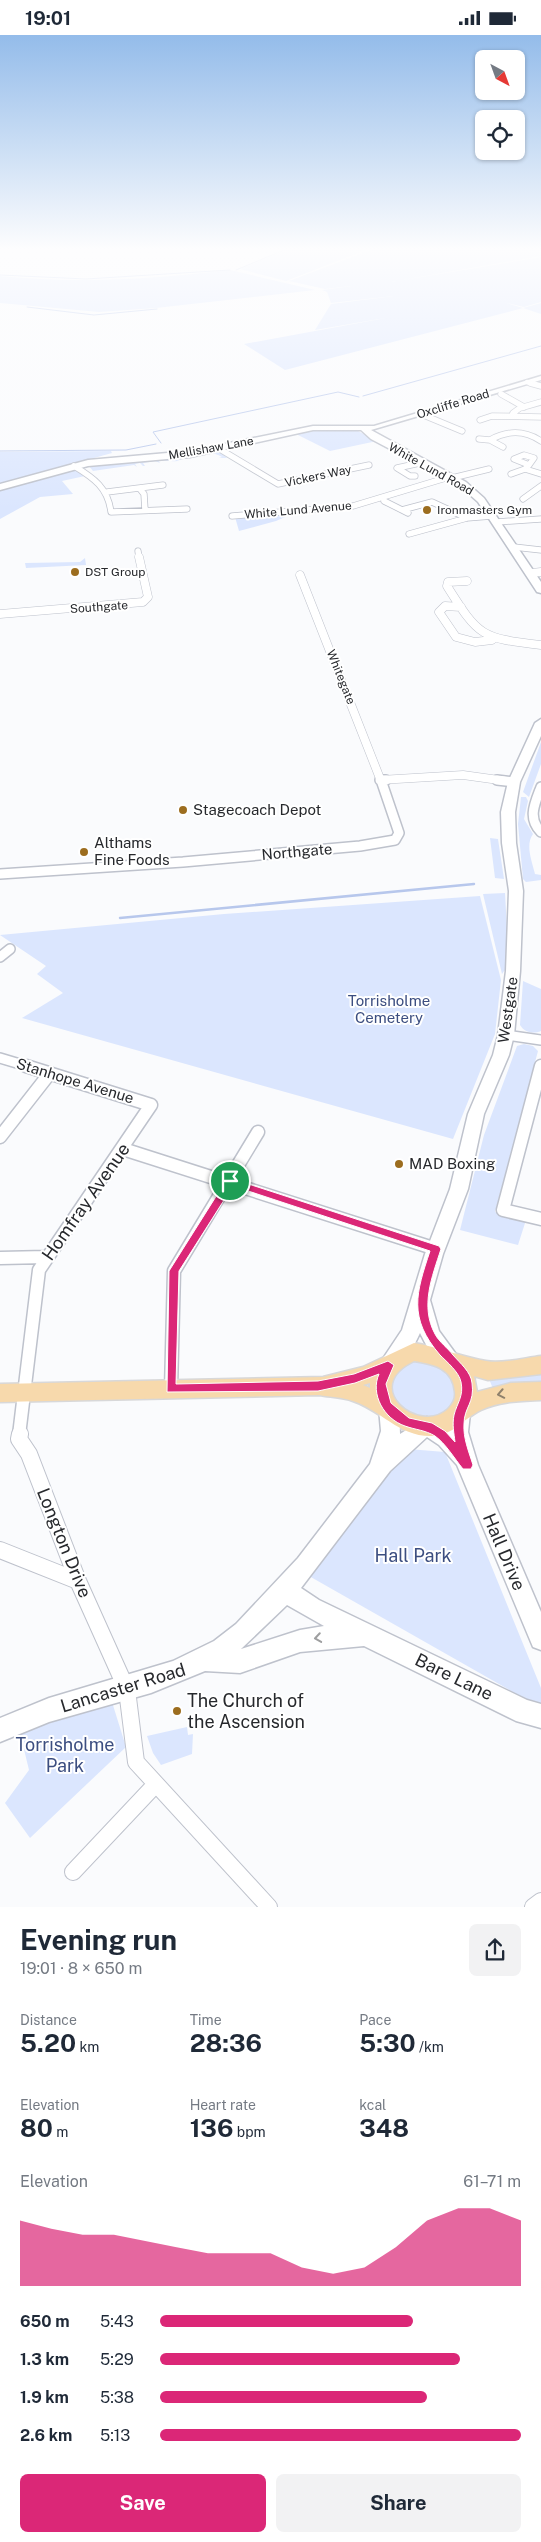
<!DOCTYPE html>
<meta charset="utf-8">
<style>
body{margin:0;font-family:"Public Sans",sans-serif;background:#f2f2f3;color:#1f2937;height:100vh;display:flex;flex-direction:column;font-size:19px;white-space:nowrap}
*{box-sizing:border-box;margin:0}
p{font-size:16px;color:#747a83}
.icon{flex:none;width:28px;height:28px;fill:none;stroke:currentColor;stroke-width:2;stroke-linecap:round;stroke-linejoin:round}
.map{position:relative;height:1872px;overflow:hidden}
.panel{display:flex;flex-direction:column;background:#fff;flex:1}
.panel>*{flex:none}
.needle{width:32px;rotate:139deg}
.fabs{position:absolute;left:475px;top:15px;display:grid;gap:10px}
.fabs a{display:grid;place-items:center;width:50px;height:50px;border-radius:8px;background:#fff;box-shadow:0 1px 4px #0004;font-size:25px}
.pin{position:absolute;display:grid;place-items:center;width:42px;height:42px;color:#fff;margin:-21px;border:2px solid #fff;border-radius:50%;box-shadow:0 1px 5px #0007}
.round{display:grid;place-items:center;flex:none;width:52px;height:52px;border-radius:8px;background:#f2f2f3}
.overview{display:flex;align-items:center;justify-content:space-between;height:85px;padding:0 20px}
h1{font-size:28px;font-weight:700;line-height:38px}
.metrics{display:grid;grid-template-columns:repeat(3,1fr);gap:8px;height:85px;padding:5px 20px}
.metrics div{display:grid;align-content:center}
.metrics b{font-size:25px;font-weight:700}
.metrics small{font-size:14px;font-weight:400}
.metrics p{font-size:14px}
.chart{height:140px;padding:10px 20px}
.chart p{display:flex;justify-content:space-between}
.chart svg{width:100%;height:90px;margin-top:5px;fill:#db2777;opacity:.7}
.action{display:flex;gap:10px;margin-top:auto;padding:10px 20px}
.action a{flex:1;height:58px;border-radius:8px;background:#db2777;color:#fff;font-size:20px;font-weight:700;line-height:58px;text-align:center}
.action a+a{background:#f2f2f3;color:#1f2937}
ul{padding:0 20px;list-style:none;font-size:16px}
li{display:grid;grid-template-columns:80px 60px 1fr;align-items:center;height:38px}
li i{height:12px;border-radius:6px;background:#db2777}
.status{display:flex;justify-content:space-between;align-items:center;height:35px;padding:0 25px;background:#fff;direction:ltr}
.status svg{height:14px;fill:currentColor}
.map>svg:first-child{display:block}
.green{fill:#dbe6fe}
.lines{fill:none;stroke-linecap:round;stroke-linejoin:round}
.stream-far1{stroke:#b7c7ec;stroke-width:1}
.stream{stroke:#b7c7ec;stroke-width:2.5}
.street-far5-casing{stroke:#bec2cc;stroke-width:5.5}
.street-far4-casing{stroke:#bec2cc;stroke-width:7}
.street-far3-casing{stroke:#bec2cc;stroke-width:9}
.street-far2-casing{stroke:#bec2cc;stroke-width:12}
.street-far1-casing{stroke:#bec2cc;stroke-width:15}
.street-casing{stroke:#bec2cc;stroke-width:18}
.secondary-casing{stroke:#bec2cc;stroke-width:3}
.primary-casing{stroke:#d8d8d9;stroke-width:3}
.street-far5{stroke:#fff;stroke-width:4.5}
.street-far4{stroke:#fff;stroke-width:5.5}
.street-far3{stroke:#fff;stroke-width:8}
.street-far2{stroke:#fff;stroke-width:9}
.street-far1{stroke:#fff;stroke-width:12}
.street{stroke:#fff;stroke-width:16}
.secondary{fill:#fff;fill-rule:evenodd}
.primary{fill:#f7d9ac;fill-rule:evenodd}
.oneway{stroke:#8f816c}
.oneway2{stroke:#9e9fa0}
.route{fill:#db2777;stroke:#fff;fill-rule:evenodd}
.poi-dot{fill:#9c6d1f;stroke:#fff;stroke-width:2}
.labels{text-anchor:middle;stroke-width:4;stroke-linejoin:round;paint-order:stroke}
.far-street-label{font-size:12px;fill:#27292d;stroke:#fff}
.far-poi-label{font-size:12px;fill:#27292d;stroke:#fff;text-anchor:start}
.poi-label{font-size:15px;fill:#27292d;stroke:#fff;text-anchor:start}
.street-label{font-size:15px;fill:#27292d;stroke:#fff}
.park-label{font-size:15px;fill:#3c4e80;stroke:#fff}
.near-street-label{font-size:18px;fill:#27292d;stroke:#fff}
.near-park-label{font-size:18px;fill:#3c4e80;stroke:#fff}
.near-poi-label{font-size:18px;fill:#27292d;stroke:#fff;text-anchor:start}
</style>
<div class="status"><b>19:01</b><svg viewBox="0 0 49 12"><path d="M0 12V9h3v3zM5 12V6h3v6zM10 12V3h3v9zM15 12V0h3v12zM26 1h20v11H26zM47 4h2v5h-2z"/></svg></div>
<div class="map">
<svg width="541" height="1872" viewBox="0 0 541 1872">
<rect width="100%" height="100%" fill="#fafbfd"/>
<path class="green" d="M 291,213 L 371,213 L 286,246 L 240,234 Z
M 376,213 L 541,215 L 541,221 L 391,247 L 541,222 L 541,267 L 524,272 L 503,267 L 523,273 L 541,268 L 541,279 L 523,273 L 285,335 L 244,309 L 391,282 L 315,295 L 331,269 L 394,261 L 331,268 L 327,257 L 322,255 L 352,251 L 325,254 L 289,246 Z
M 230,235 L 315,255 L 156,273 L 99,277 L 0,268 L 0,241 C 77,249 154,244 230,235 Z
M 316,394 L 356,395 L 377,406 L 330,416 L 294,398 Z
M 111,416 L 112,418 L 0,449 L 0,417 Z
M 215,416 L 221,417 L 227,423 L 219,423 L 222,422 C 208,413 186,423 177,426 C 172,427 164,425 158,425 L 160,428 L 155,426 L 143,428 L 145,431 L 143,431 L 140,428 L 135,429 L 137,432 L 134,430 L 93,436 L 89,431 Z
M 73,434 L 85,441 L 62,446 L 73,459 L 40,462 L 0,484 L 0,455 Z
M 292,479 L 276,486 L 239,496 L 235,482 Z
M 85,523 L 86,530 L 26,533 L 25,528 L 80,527 Z
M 541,707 L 541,729 L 529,762 L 523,757 Z
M 521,762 L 526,762 L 528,766 L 524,784 L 533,799 C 525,810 532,826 535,839 L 541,840 L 541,845 L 526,847 L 523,844 L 518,789 Z
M 490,803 L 498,804 L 504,844 L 495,843 Z
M 505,858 L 509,929 L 502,939 L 483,859 Z
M 480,861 L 501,945 L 495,999 L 453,1104 L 22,983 L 63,958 L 37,939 L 46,931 L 0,900 L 224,879 Z
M 523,946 L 541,954 L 541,996 C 533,999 525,998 520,990 Z
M 524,1009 L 533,1011 L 538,1016 L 495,1177 L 526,1185 L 518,1210 L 460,1195 L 484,1100 L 517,1011 Z
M 430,1324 L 457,1344 L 455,1368 C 451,1372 445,1378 440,1380 C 395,1397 363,1326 430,1324 Z
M 541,1335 L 541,1349 L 493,1354 L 488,1341 Z
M 408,1414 L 445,1417 L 541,1653 L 541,1673 L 309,1541 Z
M 112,1667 L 126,1712 L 30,1803 L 5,1768 L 29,1735 L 20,1698 Z
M 187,1692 L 188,1700 L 193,1699 L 192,1719 L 161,1730 L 153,1718 L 147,1701 Z"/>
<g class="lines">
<path class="stream-far1" d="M 236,235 L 289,213
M 0,240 L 86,244 L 230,235
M 27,272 L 94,280 L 157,274
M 363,361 L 541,311
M 161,408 L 153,397 L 338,357 L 359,362
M 0,416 L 126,415 L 156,409"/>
<path class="stream" d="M 120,883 L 474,849"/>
<defs>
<path id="street-far5" d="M 527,347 L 535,349"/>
<path id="street-far4" d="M 530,348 L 541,351
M 501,359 L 524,372
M 421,379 L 462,396
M 514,381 L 513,378 L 520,373 L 541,367
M 480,385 L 492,381 L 541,382
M 479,404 L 490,405
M 503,412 L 490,405 C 508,395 524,395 541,406
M 218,413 L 278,449 L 369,430
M 524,420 L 534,423 L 529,430 L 514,424 Z
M 74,431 C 94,443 108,453 111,477 L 187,474
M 525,434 L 529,430
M 525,434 L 541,439
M 511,439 L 525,434
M 415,441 L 410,441 L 397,433 L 420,428
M 452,443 L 489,434
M 140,454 L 144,459 L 145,475
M 107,457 L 163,450
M 523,464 L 541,451
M 384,466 L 408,478
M 402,475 L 432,467 L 467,483
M 232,481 L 353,471 L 449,442
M 497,487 L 541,484
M 409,499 L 467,483 L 492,481
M 514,512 L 541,515
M 138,516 L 139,523"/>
<path id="street-far3" d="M 532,538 L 541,537
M 300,540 L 381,746
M 467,546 L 448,547 L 447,551 C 479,602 481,603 541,610
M 461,572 L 445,571 L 439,577 L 456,602 L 475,607 L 492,605
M 0,579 L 143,567 L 148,562 L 139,522
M 380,745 L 463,740 L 506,746"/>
<path id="street-far2" d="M 380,745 L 386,745
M 497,745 L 514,747
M 541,752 C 535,768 527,783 541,797
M 0,839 L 183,827 L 360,811 L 395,805 L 399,798 L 381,745
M 0,922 L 10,914
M 506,1000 L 541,1005
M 0,1023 L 30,1032
M 540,1032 L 541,1030"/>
<path id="street-far1" d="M 541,1031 L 503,1175 L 541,1184
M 0,1102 L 50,1038
M 123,1114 L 436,1214
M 0,1223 L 46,1222
M 171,1354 L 174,1236 L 258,1097
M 19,1400 L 39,1235 L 151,1070 L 26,1031"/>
<path id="street" d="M 20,1399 L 19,1404 L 29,1419 L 78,1546 L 127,1655 L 136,1727 L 269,1872
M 0,1515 L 78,1546
M 73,1837 L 155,1750
M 533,1872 L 541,1866"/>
<path id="secondary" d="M 541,341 L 541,345 L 371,395 L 466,447 L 484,463 L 541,547 L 541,558 L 537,557 L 478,467 L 460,451 L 371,404 L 361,395 L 313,395 L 190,422 L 88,431 L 0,455 L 0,449 L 88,425 L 190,416 L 313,391 L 374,391 Z
M 541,684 L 541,701 L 520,747 L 515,777 L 516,808 L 523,856 L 520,936 L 514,1000 L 509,1020 L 484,1079 L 468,1154 L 443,1219 L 430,1265 L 439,1296 L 461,1326 L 458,1332 C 440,1338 427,1312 420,1298 C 413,1312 402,1341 383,1334 L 380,1328 L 402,1295 L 425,1219 L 450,1154 L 468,1079 L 493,1020 L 498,1000 L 506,936 L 509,856 L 502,808 L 501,777 L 508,747 L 535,688 Z
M 389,1364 L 396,1367 L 399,1373 L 400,1399 L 427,1382 L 448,1394 L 453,1372 L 460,1369 L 467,1372 L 470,1378 L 468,1397 L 478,1430 L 541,1577 L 541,1615 L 533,1612 L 457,1430 L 439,1410 L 427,1402 L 390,1436 L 301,1553 L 319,1565 L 527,1665 L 541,1669 L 541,1693 L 516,1686 L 364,1611 L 300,1617 L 240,1638 L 205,1636 L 151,1658 L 49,1687 L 0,1707 L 0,1683 L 49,1663 L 173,1626 L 214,1606 L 236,1589 L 298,1523 L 370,1429 L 381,1396 L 379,1373 L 382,1367 ZM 287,1570 L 324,1591 L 300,1595 L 241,1614 Z"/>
<path id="primary" d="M 414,1308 C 439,1312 461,1322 486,1326 C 503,1329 524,1323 541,1321 L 541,1339 L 488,1345 L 474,1341 L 477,1357 L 511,1348 L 541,1347 L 541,1365 C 521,1366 500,1366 481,1375 C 464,1383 453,1401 432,1401 C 399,1402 381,1375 353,1366 C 342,1362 330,1362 319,1360 L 0,1367 L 0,1349 L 323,1342 L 363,1332 ZM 414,1326 C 434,1329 453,1333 455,1357 C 456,1364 453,1369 448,1374 C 419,1401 359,1352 414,1326 ZM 370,1348 L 370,1353 L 363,1350 Z"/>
</defs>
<use href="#street-far5" class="street-far5-casing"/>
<use href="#street-far4" class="street-far4-casing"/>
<use href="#street-far3" class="street-far3-casing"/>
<use href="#street-far2" class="street-far2-casing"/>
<use href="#street-far1" class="street-far1-casing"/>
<use href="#street" class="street-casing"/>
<use href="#secondary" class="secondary-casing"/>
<use href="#primary" class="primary-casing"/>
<use href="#street-far5" class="street-far5"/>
<use href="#street-far4" class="street-far4"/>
<use href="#street-far3" class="street-far3"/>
<use href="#street-far2" class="street-far2"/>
<use href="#street-far1" class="street-far1"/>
<use href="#street" class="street"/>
<use href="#secondary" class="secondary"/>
<use href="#primary" class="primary"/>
</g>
<defs><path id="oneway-chevron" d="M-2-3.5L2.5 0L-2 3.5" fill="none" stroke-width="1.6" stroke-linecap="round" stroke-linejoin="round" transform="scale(1.25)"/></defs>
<use class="oneway" href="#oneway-chevron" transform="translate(501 1359) rotate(169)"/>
<use class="oneway2" href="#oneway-chevron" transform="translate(318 1603) rotate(171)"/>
<linearGradient id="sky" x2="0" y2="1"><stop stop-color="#94bcea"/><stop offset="0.45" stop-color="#fdfdfe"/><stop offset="1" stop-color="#fdfdfe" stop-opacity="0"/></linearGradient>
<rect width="541" height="475" fill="url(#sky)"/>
<path class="route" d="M 230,1143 L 439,1211 L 441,1214 C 432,1242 420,1271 435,1299 C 439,1307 448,1313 453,1320 C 460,1328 471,1337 472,1348 C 475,1368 464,1372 464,1389 C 463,1403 469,1417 473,1430 L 471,1434 L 463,1434 C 454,1423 446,1409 435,1401 C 425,1395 416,1395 405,1391 C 384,1384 370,1359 379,1339 L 355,1348 L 318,1356 L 167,1357 L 169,1236 L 227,1144 ZM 233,1151 L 430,1216 C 416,1258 408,1283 440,1320 C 447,1327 459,1337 461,1347 C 464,1361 457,1368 454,1380 C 452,1390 454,1398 455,1407 L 445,1396 L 432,1388 L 409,1383 L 391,1368 L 386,1349 L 394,1330 L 388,1326 L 354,1339 L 318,1346 L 176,1349 L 179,1236 Z"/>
<g class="poi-dot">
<circle cx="427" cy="475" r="5"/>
<circle cx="75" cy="537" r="5"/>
<circle cx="183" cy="775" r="5"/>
<circle cx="84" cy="817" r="5"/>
<circle cx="399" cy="1129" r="5"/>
<circle cx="177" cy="1676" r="5"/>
</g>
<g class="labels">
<g class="far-street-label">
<text transform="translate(453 369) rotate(-17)" y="4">Oxcliffe Road</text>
<text transform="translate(211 413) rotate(-10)" y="4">Mellishaw Lane</text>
<text transform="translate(431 434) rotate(29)" y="4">White Lund Road</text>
<text transform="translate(318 441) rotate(-12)" y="4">Vickers Way</text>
<text transform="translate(298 475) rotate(-5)" y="4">White Lund Avenue</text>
<text transform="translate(99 572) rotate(-4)" y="4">Southgate</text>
<text transform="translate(341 642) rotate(68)" y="4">Whitegate</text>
</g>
<g class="far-poi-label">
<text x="437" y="479">Ironmasters Gym</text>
<text x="85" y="541">DST Group</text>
</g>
<g class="poi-label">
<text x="193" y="780">Stagecoach Depot</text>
<text x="94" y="813">Althams<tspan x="94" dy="17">Fine Foods</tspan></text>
<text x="409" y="1134">MAD Boxing</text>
</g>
<g class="street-label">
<text transform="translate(297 817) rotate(-5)" y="5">Northgate</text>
<text transform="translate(508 975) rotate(-82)" y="5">Westgate</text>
<text transform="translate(75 1046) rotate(17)" y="5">Stanhope Avenue</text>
</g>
<g class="park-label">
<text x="389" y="971">Torrisholme<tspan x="389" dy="17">Cemetery</tspan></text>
</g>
<g class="near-street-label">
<text transform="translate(86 1167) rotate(-55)" y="6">Homfray Avenue</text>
<text transform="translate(64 1508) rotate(68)" y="6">Longton Drive</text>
<text transform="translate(504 1517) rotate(67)" y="6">Hall Drive</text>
<text transform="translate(454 1642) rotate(26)" y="6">Bare Lane</text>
<text transform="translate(123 1653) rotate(-17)" y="6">Lancaster Road</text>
</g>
<g class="near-park-label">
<text x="413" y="1527">Hall Park</text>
<text x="65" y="1716">Torrisholme<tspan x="65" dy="21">Park</tspan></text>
</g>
<g class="near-poi-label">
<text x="187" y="1672">The Church of<tspan x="187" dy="21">the Ascension</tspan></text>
</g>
</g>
</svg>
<div class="fabs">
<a><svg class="needle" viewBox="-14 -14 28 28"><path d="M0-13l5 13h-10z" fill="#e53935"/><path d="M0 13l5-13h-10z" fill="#747a83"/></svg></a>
<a><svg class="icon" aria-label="locate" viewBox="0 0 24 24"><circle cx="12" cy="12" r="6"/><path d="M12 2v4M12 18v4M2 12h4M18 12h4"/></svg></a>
</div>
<div class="pin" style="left:230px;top:1146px;background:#1e9e55"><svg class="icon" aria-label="arrive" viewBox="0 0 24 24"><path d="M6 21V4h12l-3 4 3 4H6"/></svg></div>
</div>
<section class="panel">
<div class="overview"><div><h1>Evening run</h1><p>19:01 · 8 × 650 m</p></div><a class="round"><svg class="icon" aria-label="share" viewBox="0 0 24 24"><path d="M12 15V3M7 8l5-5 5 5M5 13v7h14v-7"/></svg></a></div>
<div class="metrics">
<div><p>Distance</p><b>5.20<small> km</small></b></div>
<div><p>Time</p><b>28:36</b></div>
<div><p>Pace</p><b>5:30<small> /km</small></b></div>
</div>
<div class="metrics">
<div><p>Elevation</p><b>80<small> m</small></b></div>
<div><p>Heart rate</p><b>136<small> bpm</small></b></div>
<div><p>kcal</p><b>348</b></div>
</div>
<div class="chart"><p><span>Elevation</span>61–71 m</p>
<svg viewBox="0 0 160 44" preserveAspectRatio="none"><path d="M0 44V12L10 16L20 19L30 19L40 22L50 25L60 28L70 28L80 28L90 35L100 38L110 35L120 25L130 12L140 6L150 6L160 12V44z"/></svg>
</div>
<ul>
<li><b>650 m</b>5:43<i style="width:70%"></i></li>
<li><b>1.3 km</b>5:29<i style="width:83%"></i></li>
<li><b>1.9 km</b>5:38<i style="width:74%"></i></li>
<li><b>2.6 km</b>5:13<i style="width:100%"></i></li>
</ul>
<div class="action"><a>Save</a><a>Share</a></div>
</section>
